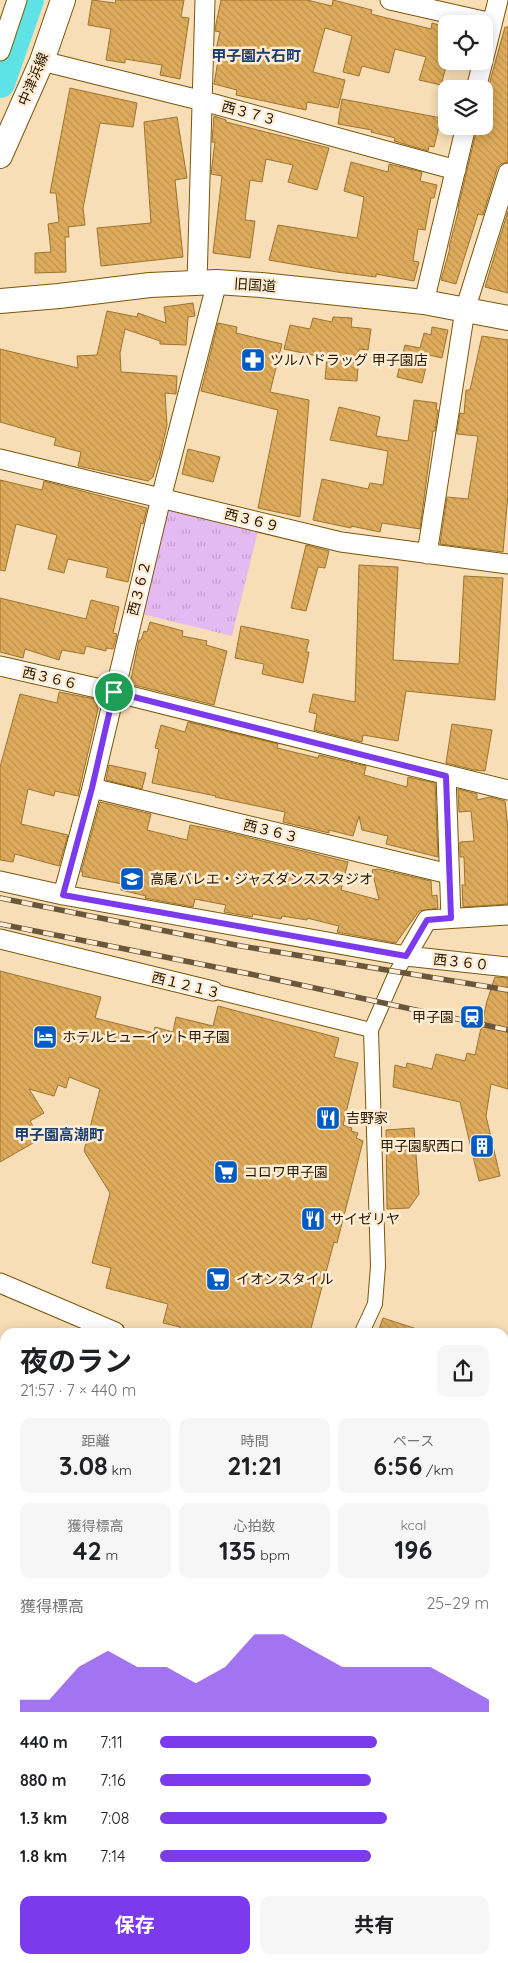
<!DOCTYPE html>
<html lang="ja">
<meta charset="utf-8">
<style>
body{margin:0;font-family:Quicksand,"Noto Sans JP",sans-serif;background:#f6f6f6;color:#202124;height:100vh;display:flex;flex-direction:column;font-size:19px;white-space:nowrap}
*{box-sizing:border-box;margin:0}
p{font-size:16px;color:#757577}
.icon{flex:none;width:28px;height:28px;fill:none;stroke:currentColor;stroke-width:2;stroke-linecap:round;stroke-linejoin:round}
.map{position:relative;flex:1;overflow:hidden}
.drawer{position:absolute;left:0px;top:1328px;width:509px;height:636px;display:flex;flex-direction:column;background:#fff;border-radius:15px 15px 0 0;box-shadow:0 2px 12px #0003}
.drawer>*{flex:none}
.fabs{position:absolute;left:438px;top:15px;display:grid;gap:10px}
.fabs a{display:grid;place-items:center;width:55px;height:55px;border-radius:10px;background:#fff;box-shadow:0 2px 12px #0003;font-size:25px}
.pin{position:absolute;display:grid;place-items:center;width:42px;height:42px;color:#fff;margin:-21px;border:2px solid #fff;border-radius:50%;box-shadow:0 1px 5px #0007}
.round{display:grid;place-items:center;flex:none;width:52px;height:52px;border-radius:10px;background:#f6f6f6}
.overview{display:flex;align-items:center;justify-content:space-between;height:85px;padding:0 20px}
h1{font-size:28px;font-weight:700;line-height:38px}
.stats{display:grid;grid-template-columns:repeat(3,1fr);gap:8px;height:85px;padding:5px 20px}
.stats div{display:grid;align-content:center;border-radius:10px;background:#f6f6f6;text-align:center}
.stats b{font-size:25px;font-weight:700}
.stats small{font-size:14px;font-weight:400}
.stats p{font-size:14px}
.chart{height:140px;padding:10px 20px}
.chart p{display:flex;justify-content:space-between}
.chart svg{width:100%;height:90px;margin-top:5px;fill:#7c3aed;opacity:.7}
.button{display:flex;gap:10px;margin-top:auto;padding:10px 20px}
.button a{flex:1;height:58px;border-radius:10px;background:#7c3aed;color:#fff;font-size:20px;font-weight:700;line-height:58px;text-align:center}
.button a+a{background:#f6f6f6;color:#202124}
ul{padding:0 20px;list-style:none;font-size:16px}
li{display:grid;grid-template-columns:80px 60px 1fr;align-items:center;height:38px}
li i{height:12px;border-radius:6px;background:#7c3aed}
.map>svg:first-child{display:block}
.grass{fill:url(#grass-tufts)}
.garden{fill:#e5baf3}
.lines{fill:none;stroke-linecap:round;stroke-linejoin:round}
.river{stroke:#5fe2e6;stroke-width:30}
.building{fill:url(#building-back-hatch);stroke:#9c7430}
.pedestrian-casing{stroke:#7c5607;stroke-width:16}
.minor-casing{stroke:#7c5607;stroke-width:21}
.tertiary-casing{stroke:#7c5607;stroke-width:26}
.trunk-casing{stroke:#fff;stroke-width:30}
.motorway-casing{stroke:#fff;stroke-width:30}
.pedestrian{stroke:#fff;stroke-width:14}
.minor{stroke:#fff;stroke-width:19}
.tertiary{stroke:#fff;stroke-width:24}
.trunk{stroke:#82a2d0;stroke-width:28}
.motorway{stroke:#638bc4;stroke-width:28}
.rail-casing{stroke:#69563b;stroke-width:5.5}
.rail{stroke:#feedd3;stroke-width:4;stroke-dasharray:11;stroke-linecap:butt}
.route-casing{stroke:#fff;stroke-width:10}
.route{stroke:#7c3aed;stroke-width:6}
.labels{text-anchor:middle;stroke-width:5;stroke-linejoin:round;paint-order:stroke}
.street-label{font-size:14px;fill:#261600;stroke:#feedd3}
.poi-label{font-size:14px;fill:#261600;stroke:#feedd3;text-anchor:start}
.neighbourhood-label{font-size:15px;font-weight:bold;fill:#193e73;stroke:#feedd3}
</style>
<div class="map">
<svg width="508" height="1963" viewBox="0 0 508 1963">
<defs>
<pattern id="grass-tufts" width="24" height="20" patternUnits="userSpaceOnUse" patternTransform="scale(1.25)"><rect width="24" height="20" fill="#e5baf3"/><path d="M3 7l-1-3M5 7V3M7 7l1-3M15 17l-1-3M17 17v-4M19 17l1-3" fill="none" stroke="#c49fcf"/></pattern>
<pattern id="building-back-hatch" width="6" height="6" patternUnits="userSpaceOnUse" patternTransform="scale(1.25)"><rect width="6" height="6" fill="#ddab5b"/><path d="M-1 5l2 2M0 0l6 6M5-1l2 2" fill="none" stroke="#be924d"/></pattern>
</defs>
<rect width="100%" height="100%" fill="#f8deb7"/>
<path class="grass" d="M 167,509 L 258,531 L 232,636 L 142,614 Z"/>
<path class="garden" d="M 504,1622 L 508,1626 L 508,1963 L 118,1963 L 118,1959 L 504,1959 Z"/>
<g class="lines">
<path class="river" d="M 0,83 L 29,0"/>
</g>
<path class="building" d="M 92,0 L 115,3 L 116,0 L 184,0 L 181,17 L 189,18 L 180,79 L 160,75 L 162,65 L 125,59 L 125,63 L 106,60 L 111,29 L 88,25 Z
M 221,0 L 307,0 L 332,6 L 333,0 L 372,10 L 371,14 L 431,29 L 432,23 L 446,27 L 446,67 L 441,85 L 419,80 L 426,57 L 395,49 L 389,73 L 362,66 L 359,76 L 343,72 L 352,36 L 325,28 L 313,72 L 345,80 L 338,108 L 307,102 L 306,110 L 236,95 L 237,90 L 214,84 L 219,55 L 215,54 L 220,32 L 215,31 L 216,24 Z
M 505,27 L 508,27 L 508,162 L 501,164 L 497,169 L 483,215 L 478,214 L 456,284 L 441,280 L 450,248 L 449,247 L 459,209 L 458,208 L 477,128 L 484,130 L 484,97 L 487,92 Z
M 70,88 L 137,103 L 133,127 L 100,123 L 83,208 L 85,225 L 68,227 L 69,237 L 65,237 L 66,272 L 35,273 L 35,253 L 51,252 L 48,224 L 59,222 L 56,193 L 50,193 Z
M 342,99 L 441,118 L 434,147 L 429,146 L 428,151 L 394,141 L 395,138 L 371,132 L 372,130 L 338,124 Z
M 214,116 L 226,120 L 226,122 L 329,148 L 317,190 L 288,182 L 293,165 L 266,159 L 262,182 L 250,180 L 245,220 L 255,221 L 250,258 L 213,253 L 222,176 L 211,174 L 215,142 L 212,142 Z
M 177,117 L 187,178 L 175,180 L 183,257 L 101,266 L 97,228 L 151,223 L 144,122 Z
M 351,162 L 388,172 L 389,164 L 422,172 L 420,181 L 437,185 L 434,198 L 431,198 L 425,230 L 418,229 L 413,261 L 419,262 L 414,281 L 376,274 L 376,277 L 337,272 L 269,260 L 278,225 L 357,238 L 364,197 L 344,191 Z
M 508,211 L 508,293 L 485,287 Z
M 193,303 L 195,316 L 188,317 L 186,345 L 160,344 L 160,341 L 125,329 L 120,353 L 121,372 L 177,376 L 176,394 L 165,393 L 167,425 L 159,460 L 158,460 L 153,477 L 148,481 L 78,466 L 81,452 L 54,445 L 56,438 L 0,422 L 0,349 L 78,368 L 77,356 L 97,355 L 107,311 L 137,317 L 138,313 L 166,323 L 164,307 Z
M 333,317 L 352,318 L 351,327 L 371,329 L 368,350 L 359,349 L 357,381 L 325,379 L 327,358 L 284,349 L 290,325 L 310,329 L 313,318 L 332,322 Z
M 218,323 L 237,327 L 236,333 L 282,344 L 270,392 L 309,400 L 300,517 L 258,508 L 278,410 L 201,391 Z
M 432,327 L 448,330 L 442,358 L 429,355 L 422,383 L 397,377 L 405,345 L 420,348 L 424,333 L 431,335 Z
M 482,336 L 508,340 L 508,494 L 503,552 L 440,544 L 447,497 L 468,499 L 478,436 L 457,434 L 460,413 L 464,414 L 466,390 L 470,390 Z
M 414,400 L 437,403 L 436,410 L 438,410 L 435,431 L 433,431 L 420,529 L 382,523 L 380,532 L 351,526 L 351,528 L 313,520 L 322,479 L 368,489 L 370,483 L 383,485 L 388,451 L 330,440 L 339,407 L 380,417 L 376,436 L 408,441 Z
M 188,449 L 220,457 L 213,482 L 182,474 Z
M 0,480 L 42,490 L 44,481 L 147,508 L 143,524 L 141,523 L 128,582 L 106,577 L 108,568 L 68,559 L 64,573 L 48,569 L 57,535 L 16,524 L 5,571 L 0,570 Z
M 306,545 L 329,551 L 325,568 L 318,567 L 306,611 L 291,608 Z
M 359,565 L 398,567 L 393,660 L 459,664 L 464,576 L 503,578 L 495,700 L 406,691 L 398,741 L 363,735 L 362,742 L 314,730 L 317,714 L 309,712 L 313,694 L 355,702 Z
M 0,598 L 86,619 L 91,600 L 119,607 L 113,633 L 117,634 L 113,649 L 106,648 L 106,651 L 86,646 L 84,654 L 62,650 L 59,660 L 25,649 L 23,658 L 0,652 Z
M 150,622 L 183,631 L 182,636 L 207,641 L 206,645 L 227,651 L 214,705 L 130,684 L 139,640 L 141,640 L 144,631 L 147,632 Z
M 241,626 L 309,640 L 306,652 L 309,652 L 303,683 L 262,674 L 264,664 L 235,658 Z
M 59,692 L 95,699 L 98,709 L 78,796 L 55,791 L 54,796 L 28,789 L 21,824 L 68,835 L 59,866 L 15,854 L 13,862 L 0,860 L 0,767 L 20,694 L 57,703 Z
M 188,722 L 278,744 L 277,748 L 318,758 L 319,755 L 366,766 L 364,775 L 407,787 L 408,777 L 435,783 L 438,857 L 386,844 L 388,836 L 362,830 L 359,816 L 353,836 L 329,830 L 329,833 L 283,822 L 285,812 L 215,797 L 216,796 L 152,783 L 159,749 L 155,748 L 161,725 L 185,732 Z
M 452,724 L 492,730 L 485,771 L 474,770 L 446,763 Z
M 109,765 L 146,773 L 142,789 L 106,780 Z
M 458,789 L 477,794 L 477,800 L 490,797 L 505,801 L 508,829 L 508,904 L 463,907 L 462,885 L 465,885 L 464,857 L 460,857 L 460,842 L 474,841 L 471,811 L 459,812 Z
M 100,802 L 151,814 L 147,830 L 187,840 L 190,825 L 226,832 L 348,862 L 341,890 L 379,900 L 372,870 L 378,869 L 431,881 L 432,896 L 437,895 L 438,908 L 419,911 L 396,943 L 337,932 L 339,926 L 307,918 L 307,920 L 282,916 L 281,919 L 253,914 L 252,917 L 224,912 L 226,905 L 195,899 L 193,907 L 145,898 L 146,896 L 121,890 L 122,884 L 82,876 L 83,872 L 81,872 Z
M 0,971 L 101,997 L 95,1018 L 154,1033 L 155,1027 L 173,1032 L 176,1017 L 213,1026 L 218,1006 L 339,1038 L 334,1057 L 358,1063 L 343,1125 L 352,1128 L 351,1131 L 358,1133 L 356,1138 L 363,1141 L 337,1243 L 334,1242 L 310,1332 L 179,1332 L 180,1327 L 163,1323 L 168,1304 L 106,1288 L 111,1268 L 92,1263 L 110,1193 L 84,1151 L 100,1089 L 69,1077 L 66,1088 L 58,1085 L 54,1096 L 29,1089 L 44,1113 L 30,1121 L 40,1139 L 0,1162 Z
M 495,977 L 508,978 L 508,1089 L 491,1084 L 486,1116 L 500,1176 L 479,1181 L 460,1102 L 393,1087 L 395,1065 L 406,1068 L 407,1063 L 432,1069 L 436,1054 L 465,1061 L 467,1053 L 475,1055 L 487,1001 Z
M 414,1128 L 419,1194 L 409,1208 L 387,1209 L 386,1130 Z
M 383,1318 L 420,1330 L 420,1332 L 378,1332 Z"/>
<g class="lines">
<defs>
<path id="pedestrian" d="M 213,991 L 371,1030
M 362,1332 L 375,1304 L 378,1266 L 371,1030 L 396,973 L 406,956
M 504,1568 L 508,1573
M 85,1959 L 87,1963"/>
<path id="minor" d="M 390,0 L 492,23
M 0,51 L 17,0
M 484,57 L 498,0
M 42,61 L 203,101 L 456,170
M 476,89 L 483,61
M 197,283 L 205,0
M 424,302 L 466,126
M 0,459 L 341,542 L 508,564
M 427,554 L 465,310 L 508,173
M 0,666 L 114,692 L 508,790
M 446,775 L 451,918
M 92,788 L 449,874
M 0,881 L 63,895 L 406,956 L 508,967
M 63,895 L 92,788 L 161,498 L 217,282
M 0,939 L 213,991
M 406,956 L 427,920 L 508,915
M 0,1283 L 115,1332
M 0,1613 L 5,1616"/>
<path id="tertiary" d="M 0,156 L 42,61 L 63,0
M 0,301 L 59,296 L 150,285 L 217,282 L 261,285 L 424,302 L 508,318"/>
<path id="trunk" d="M 0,1404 L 5,1405
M 504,1454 L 508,1454
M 0,1468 L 5,1469
M 504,1496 L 508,1497
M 504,1523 L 508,1524"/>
<path id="motorway" d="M 0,1381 L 5,1382
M 0,1449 L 5,1451
M 504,1470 L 508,1471
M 504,1547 L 508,1548"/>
</defs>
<use href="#pedestrian" class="pedestrian-casing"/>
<use href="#minor" class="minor-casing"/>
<use href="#tertiary" class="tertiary-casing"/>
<use href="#trunk" class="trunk-casing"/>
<use href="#motorway" class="motorway-casing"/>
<use href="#pedestrian" class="pedestrian"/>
<use href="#minor" class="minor"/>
<use href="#tertiary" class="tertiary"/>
<use href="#trunk" class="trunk"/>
<use href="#motorway" class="motorway"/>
<defs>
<path id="rail" d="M 0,898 L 241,946 L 508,990
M 0,924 L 250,974 L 508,1030"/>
</defs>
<use href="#rail" class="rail-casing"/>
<use href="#rail" class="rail"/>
</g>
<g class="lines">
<defs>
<path id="route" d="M 114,692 L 446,776 L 451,918 L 427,920 L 406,956 L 63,895 L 92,788 Z"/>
</defs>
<use href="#route" class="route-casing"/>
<use href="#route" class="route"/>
</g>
<defs>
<symbol id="pharmacy-square" viewBox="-11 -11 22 22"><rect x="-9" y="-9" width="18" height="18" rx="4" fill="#005bc4" stroke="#feedd3"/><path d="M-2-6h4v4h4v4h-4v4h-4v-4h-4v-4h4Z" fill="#fff"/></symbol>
<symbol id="school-square" viewBox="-11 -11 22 22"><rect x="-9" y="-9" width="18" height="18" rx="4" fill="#005bc4" stroke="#feedd3"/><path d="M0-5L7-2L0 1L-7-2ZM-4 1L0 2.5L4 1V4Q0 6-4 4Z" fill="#fff"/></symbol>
<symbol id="station-square" viewBox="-11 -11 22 22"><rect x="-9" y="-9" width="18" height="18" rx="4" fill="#005bc4" stroke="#feedd3"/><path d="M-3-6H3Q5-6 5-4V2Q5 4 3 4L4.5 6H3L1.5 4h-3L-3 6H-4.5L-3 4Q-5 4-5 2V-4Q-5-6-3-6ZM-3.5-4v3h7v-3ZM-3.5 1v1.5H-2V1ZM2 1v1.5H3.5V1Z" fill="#fff"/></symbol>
<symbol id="hotel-square" viewBox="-11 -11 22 22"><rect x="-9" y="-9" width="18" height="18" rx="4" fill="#005bc4" stroke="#feedd3"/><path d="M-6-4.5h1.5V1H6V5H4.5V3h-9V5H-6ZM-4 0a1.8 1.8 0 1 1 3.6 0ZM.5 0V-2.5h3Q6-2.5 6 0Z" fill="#fff"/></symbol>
<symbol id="restaurant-square" viewBox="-11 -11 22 22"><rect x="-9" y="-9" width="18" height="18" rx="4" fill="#005bc4" stroke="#feedd3"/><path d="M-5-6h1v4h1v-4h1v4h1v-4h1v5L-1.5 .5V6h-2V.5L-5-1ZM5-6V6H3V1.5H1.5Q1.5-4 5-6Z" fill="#fff"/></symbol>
<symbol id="building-square" viewBox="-11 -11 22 22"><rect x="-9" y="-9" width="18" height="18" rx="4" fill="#005bc4" stroke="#feedd3"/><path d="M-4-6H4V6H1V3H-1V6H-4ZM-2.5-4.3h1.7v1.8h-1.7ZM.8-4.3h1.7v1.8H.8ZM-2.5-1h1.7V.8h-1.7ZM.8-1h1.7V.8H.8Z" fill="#fff"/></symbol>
<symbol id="supermarket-square" viewBox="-11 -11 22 22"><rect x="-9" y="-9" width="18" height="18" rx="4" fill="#005bc4" stroke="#feedd3"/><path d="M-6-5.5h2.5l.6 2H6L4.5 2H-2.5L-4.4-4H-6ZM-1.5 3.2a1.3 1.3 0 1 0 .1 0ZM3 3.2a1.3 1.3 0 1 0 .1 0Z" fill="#fff"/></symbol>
</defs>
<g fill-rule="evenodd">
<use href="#pharmacy-square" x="239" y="346" width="28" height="28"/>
<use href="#school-square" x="118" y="865" width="28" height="28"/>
<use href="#station-square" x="458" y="1003" width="28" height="28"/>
<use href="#hotel-square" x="31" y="1023" width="28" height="28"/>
<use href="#restaurant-square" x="314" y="1104" width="28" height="28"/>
<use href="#building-square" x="468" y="1132" width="28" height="28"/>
<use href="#supermarket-square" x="212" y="1158" width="28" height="28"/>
<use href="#restaurant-square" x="299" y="1205" width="28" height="28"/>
<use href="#supermarket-square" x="204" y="1265" width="28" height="28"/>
</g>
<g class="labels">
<g class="street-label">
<text transform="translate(33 79) rotate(-67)" y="5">中津浜線</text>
<text transform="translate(249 113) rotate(15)" y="5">西３７３</text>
<text transform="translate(255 285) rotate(4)" y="5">旧国道</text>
<text transform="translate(252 520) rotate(14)" y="5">西３６９</text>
<text transform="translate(139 588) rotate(-76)" y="5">西３６２</text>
<text transform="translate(50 678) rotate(13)" y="5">西３６６</text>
<text transform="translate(271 831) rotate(14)" y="5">西３６３</text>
<text transform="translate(461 962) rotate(6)" y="5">西３６０</text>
<text transform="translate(186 985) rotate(14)" y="5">西１２１３</text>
</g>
<g class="poi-label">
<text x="270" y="365">ツルハドラッグ 甲子園店</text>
<text x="150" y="884">高尾バレエ・ジャズダンススタジオ</text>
<text x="454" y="1022" text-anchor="end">甲子園</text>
<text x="62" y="1042">ホテルヒューイット甲子園</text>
<text x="346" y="1123">吉野家</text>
<text x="464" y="1151" text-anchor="end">甲子園駅西口</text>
<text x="244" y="1177">コロワ甲子園</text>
<text x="330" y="1224">サイゼリヤ</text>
<text x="236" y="1284">イオンスタイル</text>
</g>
<g class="neighbourhood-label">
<text x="256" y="61">甲子園六石町</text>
<text x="59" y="1140">甲子園高潮町</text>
</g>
</g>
</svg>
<div class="fabs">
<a><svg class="icon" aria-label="locate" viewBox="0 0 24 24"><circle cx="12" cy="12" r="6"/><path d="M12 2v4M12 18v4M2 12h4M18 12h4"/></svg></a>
<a><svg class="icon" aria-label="layers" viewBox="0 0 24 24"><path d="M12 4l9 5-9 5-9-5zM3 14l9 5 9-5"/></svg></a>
</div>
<div class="pin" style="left:114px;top:692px;background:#1e9e55"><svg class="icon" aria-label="arrive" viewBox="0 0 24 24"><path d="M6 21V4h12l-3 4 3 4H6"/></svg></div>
<section class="drawer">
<div class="overview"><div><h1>夜のラン</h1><p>21:57 · 7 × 440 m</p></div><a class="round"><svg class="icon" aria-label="share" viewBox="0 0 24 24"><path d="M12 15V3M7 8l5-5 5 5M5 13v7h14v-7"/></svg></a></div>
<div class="stats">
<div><p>距離</p><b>3.08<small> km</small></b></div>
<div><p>時間</p><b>21:21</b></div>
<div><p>ペース</p><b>6:56<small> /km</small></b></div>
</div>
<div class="stats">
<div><p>獲得標高</p><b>42<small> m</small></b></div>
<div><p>心拍数</p><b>135<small> bpm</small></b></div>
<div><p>kcal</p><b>196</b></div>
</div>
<div class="chart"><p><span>獲得標高</span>25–29 m</p>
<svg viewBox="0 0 160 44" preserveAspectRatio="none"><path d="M0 44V38L10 38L20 22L30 14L40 22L50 22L60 30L70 22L80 6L90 6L100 14L110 22L120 22L130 22L140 22L150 30L160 38V44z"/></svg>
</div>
<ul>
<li><b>440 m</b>7:11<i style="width:66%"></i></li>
<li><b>880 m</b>7:16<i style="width:64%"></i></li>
<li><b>1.3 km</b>7:08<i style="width:69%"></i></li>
<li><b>1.8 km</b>7:14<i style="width:64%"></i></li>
</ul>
<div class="button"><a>保存</a><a>共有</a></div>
</section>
</div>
